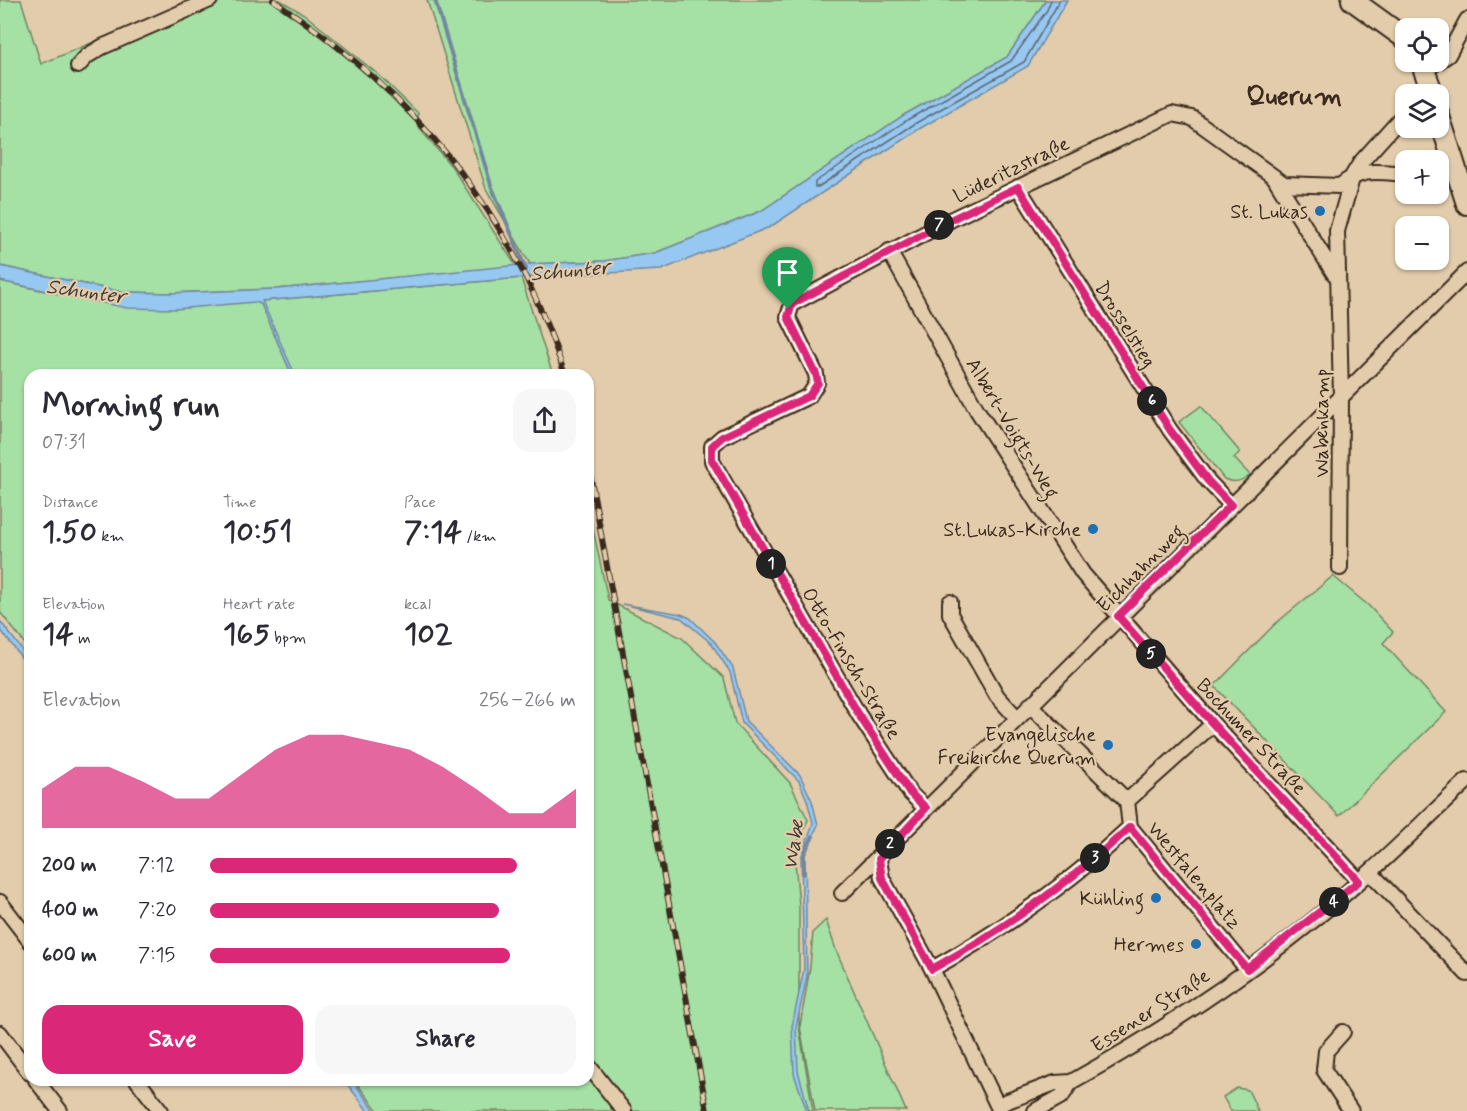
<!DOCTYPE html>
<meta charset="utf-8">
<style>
body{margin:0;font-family:Mynerve,sans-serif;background:#f7f7f7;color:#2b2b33;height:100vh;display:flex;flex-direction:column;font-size:22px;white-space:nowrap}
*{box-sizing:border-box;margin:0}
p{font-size:20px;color:#7c7c81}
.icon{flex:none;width:33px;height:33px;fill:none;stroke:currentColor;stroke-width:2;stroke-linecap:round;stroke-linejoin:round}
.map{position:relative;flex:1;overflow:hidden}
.details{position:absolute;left:24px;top:369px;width:570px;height:717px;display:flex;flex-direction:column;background:#fff;border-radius:18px;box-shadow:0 2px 4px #0004}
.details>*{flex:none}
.fabs{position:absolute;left:1395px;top:18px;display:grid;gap:12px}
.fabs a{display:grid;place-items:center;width:54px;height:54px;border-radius:12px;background:#fff;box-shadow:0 2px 4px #0004;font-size:30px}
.pin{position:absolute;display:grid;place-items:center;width:51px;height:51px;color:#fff;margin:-62px -26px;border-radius:50% 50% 50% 0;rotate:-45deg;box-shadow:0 0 6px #0007}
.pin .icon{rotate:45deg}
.km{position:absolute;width:30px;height:30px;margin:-15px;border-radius:50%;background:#222;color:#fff;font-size:16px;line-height:30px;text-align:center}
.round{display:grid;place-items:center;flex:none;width:63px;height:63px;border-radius:18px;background:#f7f7f7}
.headline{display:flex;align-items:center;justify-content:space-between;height:102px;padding:0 18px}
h1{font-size:33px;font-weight:700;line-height:45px}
.metrics{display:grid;grid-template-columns:repeat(3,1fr);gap:9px;height:102px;padding:6px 18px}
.metrics div{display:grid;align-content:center}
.metrics b{font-size:30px;font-weight:700}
.metrics small{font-size:16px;font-weight:400}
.metrics p{font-size:16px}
.chart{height:168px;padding:12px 18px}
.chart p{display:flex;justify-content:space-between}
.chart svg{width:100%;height:108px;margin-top:6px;fill:#db2777;opacity:.7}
.primary-button{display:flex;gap:12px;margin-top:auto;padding:12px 18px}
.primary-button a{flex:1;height:69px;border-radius:18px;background:#db2777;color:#fff;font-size:24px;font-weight:700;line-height:69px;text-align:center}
.primary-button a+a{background:#f7f7f7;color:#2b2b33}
ul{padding:0 18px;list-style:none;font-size:20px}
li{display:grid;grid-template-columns:96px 72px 1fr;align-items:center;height:45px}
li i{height:15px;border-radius:8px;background:#db2777}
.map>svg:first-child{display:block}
.green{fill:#a5e0a5;stroke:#708562;stroke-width:1.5}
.water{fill:#96c8f2;stroke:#72899d;stroke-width:1.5}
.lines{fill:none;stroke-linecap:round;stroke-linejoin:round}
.shore{stroke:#5f6973;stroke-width:1.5}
.stream{stroke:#72899d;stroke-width:4}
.street-casing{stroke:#3b2a1e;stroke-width:18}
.secondary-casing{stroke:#3b2a1e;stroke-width:24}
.street{stroke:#e2ccab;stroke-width:14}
.secondary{stroke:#e2ccab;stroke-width:20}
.rail-casing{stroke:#3b2a1e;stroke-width:6}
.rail{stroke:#e2ccab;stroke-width:4;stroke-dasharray:11;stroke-linecap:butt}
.route-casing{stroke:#fff;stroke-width:12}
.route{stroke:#db2777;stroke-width:8}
.poi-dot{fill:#1f6fb2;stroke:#e2ccab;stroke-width:2}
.labels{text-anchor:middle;stroke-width:4.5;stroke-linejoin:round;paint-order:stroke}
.street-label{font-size:20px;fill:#3b2a1e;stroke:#e2ccab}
.poi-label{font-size:20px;fill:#3b2a1e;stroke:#e2ccab;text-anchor:end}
.water-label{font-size:21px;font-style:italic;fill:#443a33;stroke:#e2ccab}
.district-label{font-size:26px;font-weight:bold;fill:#3b2a1e;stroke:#e2ccab}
</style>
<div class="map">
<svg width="1467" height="1111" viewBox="0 0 1467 1111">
<rect width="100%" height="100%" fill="#e2ccab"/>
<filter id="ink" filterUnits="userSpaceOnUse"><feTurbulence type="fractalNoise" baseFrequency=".0167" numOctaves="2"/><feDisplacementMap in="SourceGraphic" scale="12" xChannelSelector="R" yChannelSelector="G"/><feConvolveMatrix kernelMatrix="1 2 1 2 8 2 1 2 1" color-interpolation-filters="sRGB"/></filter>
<g filter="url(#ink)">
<path class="green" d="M 0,0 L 21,0 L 41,64 L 194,0 L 280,0 L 304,14 L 380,76 L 418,113 L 419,128 L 452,167 L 516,266 L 277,289 L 170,293 L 122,292 L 0,266 Z
M 427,0 L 1046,0 L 1007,57 L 904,115 L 761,211 L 655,253 L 604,261 L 530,264 L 486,189 Z
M 521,278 L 553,375 L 295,375 L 260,301 Z
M 0,281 L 72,297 L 255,302 L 261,304 L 292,375 L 30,375 L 30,650 L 0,612 Z
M 1201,406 L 1240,452 L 1234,458 L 1250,475 C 1241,481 1235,484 1224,479 L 1179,422 Z
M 588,505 L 608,600 L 682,638 L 724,678 L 735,723 L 790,783 L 808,820 L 794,850 L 799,905 L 799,1027 L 813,1111 L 632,1111 L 588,1054 L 588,606 L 590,608 L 594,607 L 588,603 Z
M 1333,576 L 1369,606 L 1393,632 L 1383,643 L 1446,712 L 1339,816 L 1214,686 L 1274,625 Z
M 826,920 L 836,950 L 906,1111 L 815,1111 L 800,1026 L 810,967 L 813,932 Z
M 588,1075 L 616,1111 L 378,1111 L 354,1080 L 588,1080 Z
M 1237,1088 L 1248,1090 L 1258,1111 L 1231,1111 L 1223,1097 Z"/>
<path class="water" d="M 1046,0 L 1067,0 L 1028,66 L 919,129 L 770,227 L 661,270 L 521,278 L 262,301 L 295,375 L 292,375 L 261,304 L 255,302 L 175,309 L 127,308 L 0,281 L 0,266 L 122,292 L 170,293 L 277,289 L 530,264 L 604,261 L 655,253 L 761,211 L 904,115 L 1007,57 Z
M 622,604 L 681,614 L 690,618 L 715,642 L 733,668 L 746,721 L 800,775 L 812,801 L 818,825 L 805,852 L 807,976 L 796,1027 L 798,1071 L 809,1111 L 807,1111 L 794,1074 L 792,1026 L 804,969 L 801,858 L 813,823 L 807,800 L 799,781 L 742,723 L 730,672 L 711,643 L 681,618 Z
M 0,621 L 30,660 L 30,669 L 0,629 Z
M 344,1080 L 352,1080 L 375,1111 L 368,1111 Z"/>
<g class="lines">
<path class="shore" d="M 1051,0 L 1047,10 L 1011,61 L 907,120 L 815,182 L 815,187 L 818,187 L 916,123 L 1024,62 L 1060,0"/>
<path class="stream" d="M 435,0 L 491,185 L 526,269
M 803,874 L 804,854 L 813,836"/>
<defs>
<path id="street" d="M 78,66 L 87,56 L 102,47 L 210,0
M 1425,70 L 1448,55 L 1467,20
M 1438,171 L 1454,167
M 1276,180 L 1335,275
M 1018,187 L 1170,430 L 1208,481 L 1231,505
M 889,251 L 977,410 L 1083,574 L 1213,724 L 1359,881
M 1340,568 L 1341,396 L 1337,231 L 1353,175 L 1361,162 L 1406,112
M 950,602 L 950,614 L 997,696 L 1017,718
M 1030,705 L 1127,801 L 1130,827 L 1247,969
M 1127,801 L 1213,724
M 926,809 L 910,793 L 859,715 L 712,461 L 712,446 L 722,437 L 809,396 L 817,383 L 816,374 L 788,317 L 792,304 L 952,219 L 1172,114 L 1192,118 L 1284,184 L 1340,186 C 1363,167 1377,172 1406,174
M 879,859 L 882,878 L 932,969 L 1000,1111
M 1370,872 L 1467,974
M 842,893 L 1467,272
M 0,902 L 30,941
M 932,969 C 1004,929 1070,883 1130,827
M 1343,1032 L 1326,1051 L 1324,1070 L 1351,1111
M 0,1033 L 30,1073
M 588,1065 L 624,1111
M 36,1080 L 60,1111
M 137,1080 L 161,1111
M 997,1105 L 1055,1083 L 1071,1082 C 1177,1023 1280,953 1370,872 C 1403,843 1434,811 1467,781
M 1035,1111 L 1062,1096 L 1071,1082"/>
<path id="secondary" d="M 1352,0 L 1406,39
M 1421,62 L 1433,94
M 1438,113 L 1467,204"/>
</defs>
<use href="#street" class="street-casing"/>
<use href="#secondary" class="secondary-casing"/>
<use href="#street" class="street"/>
<use href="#secondary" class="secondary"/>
<defs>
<path id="rail" d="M 273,0 C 415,94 513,212 565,375
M 588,463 L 707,1111"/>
</defs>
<use href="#rail" class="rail-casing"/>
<use href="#rail" class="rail"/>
</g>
</g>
<g class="lines" filter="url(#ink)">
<defs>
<path id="route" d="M 1018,187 L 1170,430 L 1208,481 L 1231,505 L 1118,616 L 1213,724 L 1359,881 L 1247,969 L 1130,827 C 1070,883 1004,929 932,969 L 882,878 L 879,859 L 926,808 L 910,793 L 859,715 L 712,460 L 712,446 L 722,437 L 809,396 L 818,383 L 816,374 L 788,317 L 792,304 L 952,219 Z"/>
</defs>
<use href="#route" class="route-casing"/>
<use href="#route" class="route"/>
</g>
<g class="poi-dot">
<circle cx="1320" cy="211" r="6"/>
<circle cx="1093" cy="529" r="6"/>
<circle cx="1108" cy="745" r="6"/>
<circle cx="1156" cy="898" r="6"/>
<circle cx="1196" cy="944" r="6"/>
</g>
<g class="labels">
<g class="street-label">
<text transform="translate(1011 169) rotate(-26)" y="7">Lüderitzstraße</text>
<text transform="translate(1126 324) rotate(58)" y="7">Drosselstieg</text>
<text transform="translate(1321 423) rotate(-90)" y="7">Wabenkamp</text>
<text transform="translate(1013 428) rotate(59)" y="7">Albert-Voigts-Weg</text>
<text transform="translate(1140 568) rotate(-45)" y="7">Eichhahnweg</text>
<text transform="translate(852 663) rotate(59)" y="7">Otto-Finsch-Straße</text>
<text transform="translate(1252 736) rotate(47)" y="7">Bochumer Straße</text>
<text transform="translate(1195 875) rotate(50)" y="7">Westfalenplatz</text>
<text transform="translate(1150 1010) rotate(-33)" y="7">Essener Straße</text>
</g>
<g class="poi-label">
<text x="1308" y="218">St. Lukas</text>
<text x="1081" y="536">St.Lukas-Kirche</text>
<text x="1096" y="741">Evangelische<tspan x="1096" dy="23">Freikirche Querum</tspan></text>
<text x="1144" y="905">Kühling</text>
<text x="1184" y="951">Hermes</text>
</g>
<g class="water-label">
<text transform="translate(570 270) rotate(-5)" y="7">Schunter</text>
<text transform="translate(86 291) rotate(8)" y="7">Schunter</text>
<text transform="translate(793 845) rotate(-81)" y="7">Wabe</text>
</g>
<g class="district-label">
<text x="1294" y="104">Querum</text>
</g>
</g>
</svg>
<div class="fabs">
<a><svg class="icon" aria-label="locate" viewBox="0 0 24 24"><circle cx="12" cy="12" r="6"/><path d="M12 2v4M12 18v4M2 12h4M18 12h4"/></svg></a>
<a><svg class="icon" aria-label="layers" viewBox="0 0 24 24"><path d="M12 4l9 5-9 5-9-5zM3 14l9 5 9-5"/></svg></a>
<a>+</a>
<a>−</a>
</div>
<div class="pin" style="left:788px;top:309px;background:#1e9e55"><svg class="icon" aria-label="arrive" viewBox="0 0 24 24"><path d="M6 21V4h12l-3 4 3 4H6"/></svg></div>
<b class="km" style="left:771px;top:564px">1</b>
<b class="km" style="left:890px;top:844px">2</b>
<b class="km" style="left:1095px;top:858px">3</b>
<b class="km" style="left:1334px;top:902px">4</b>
<b class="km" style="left:1151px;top:654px">5</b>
<b class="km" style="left:1152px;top:401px">6</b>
<b class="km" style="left:939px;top:225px">7</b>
<section class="details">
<div class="headline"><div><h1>Morning run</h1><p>07:31</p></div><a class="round"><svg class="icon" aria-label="share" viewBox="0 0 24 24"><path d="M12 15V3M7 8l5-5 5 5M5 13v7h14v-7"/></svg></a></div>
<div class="metrics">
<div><p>Distance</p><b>1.50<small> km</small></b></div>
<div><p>Time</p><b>10:51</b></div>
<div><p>Pace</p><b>7:14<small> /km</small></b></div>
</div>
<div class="metrics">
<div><p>Elevation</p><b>14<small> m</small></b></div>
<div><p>Heart rate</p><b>165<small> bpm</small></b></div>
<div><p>kcal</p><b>102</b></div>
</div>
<div class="chart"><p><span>Elevation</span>256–266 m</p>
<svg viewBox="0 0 160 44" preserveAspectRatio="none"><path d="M0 44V28L10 19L20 19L30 25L40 32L50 32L60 22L70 12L80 6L90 6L100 9L110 12L120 19L130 28L140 38L150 38L160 28V44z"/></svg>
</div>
<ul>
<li><b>200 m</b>7:12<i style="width:84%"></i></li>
<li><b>400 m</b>7:20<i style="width:79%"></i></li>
<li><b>600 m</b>7:15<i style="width:82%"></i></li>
</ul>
<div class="primary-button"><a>Save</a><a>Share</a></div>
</section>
</div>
